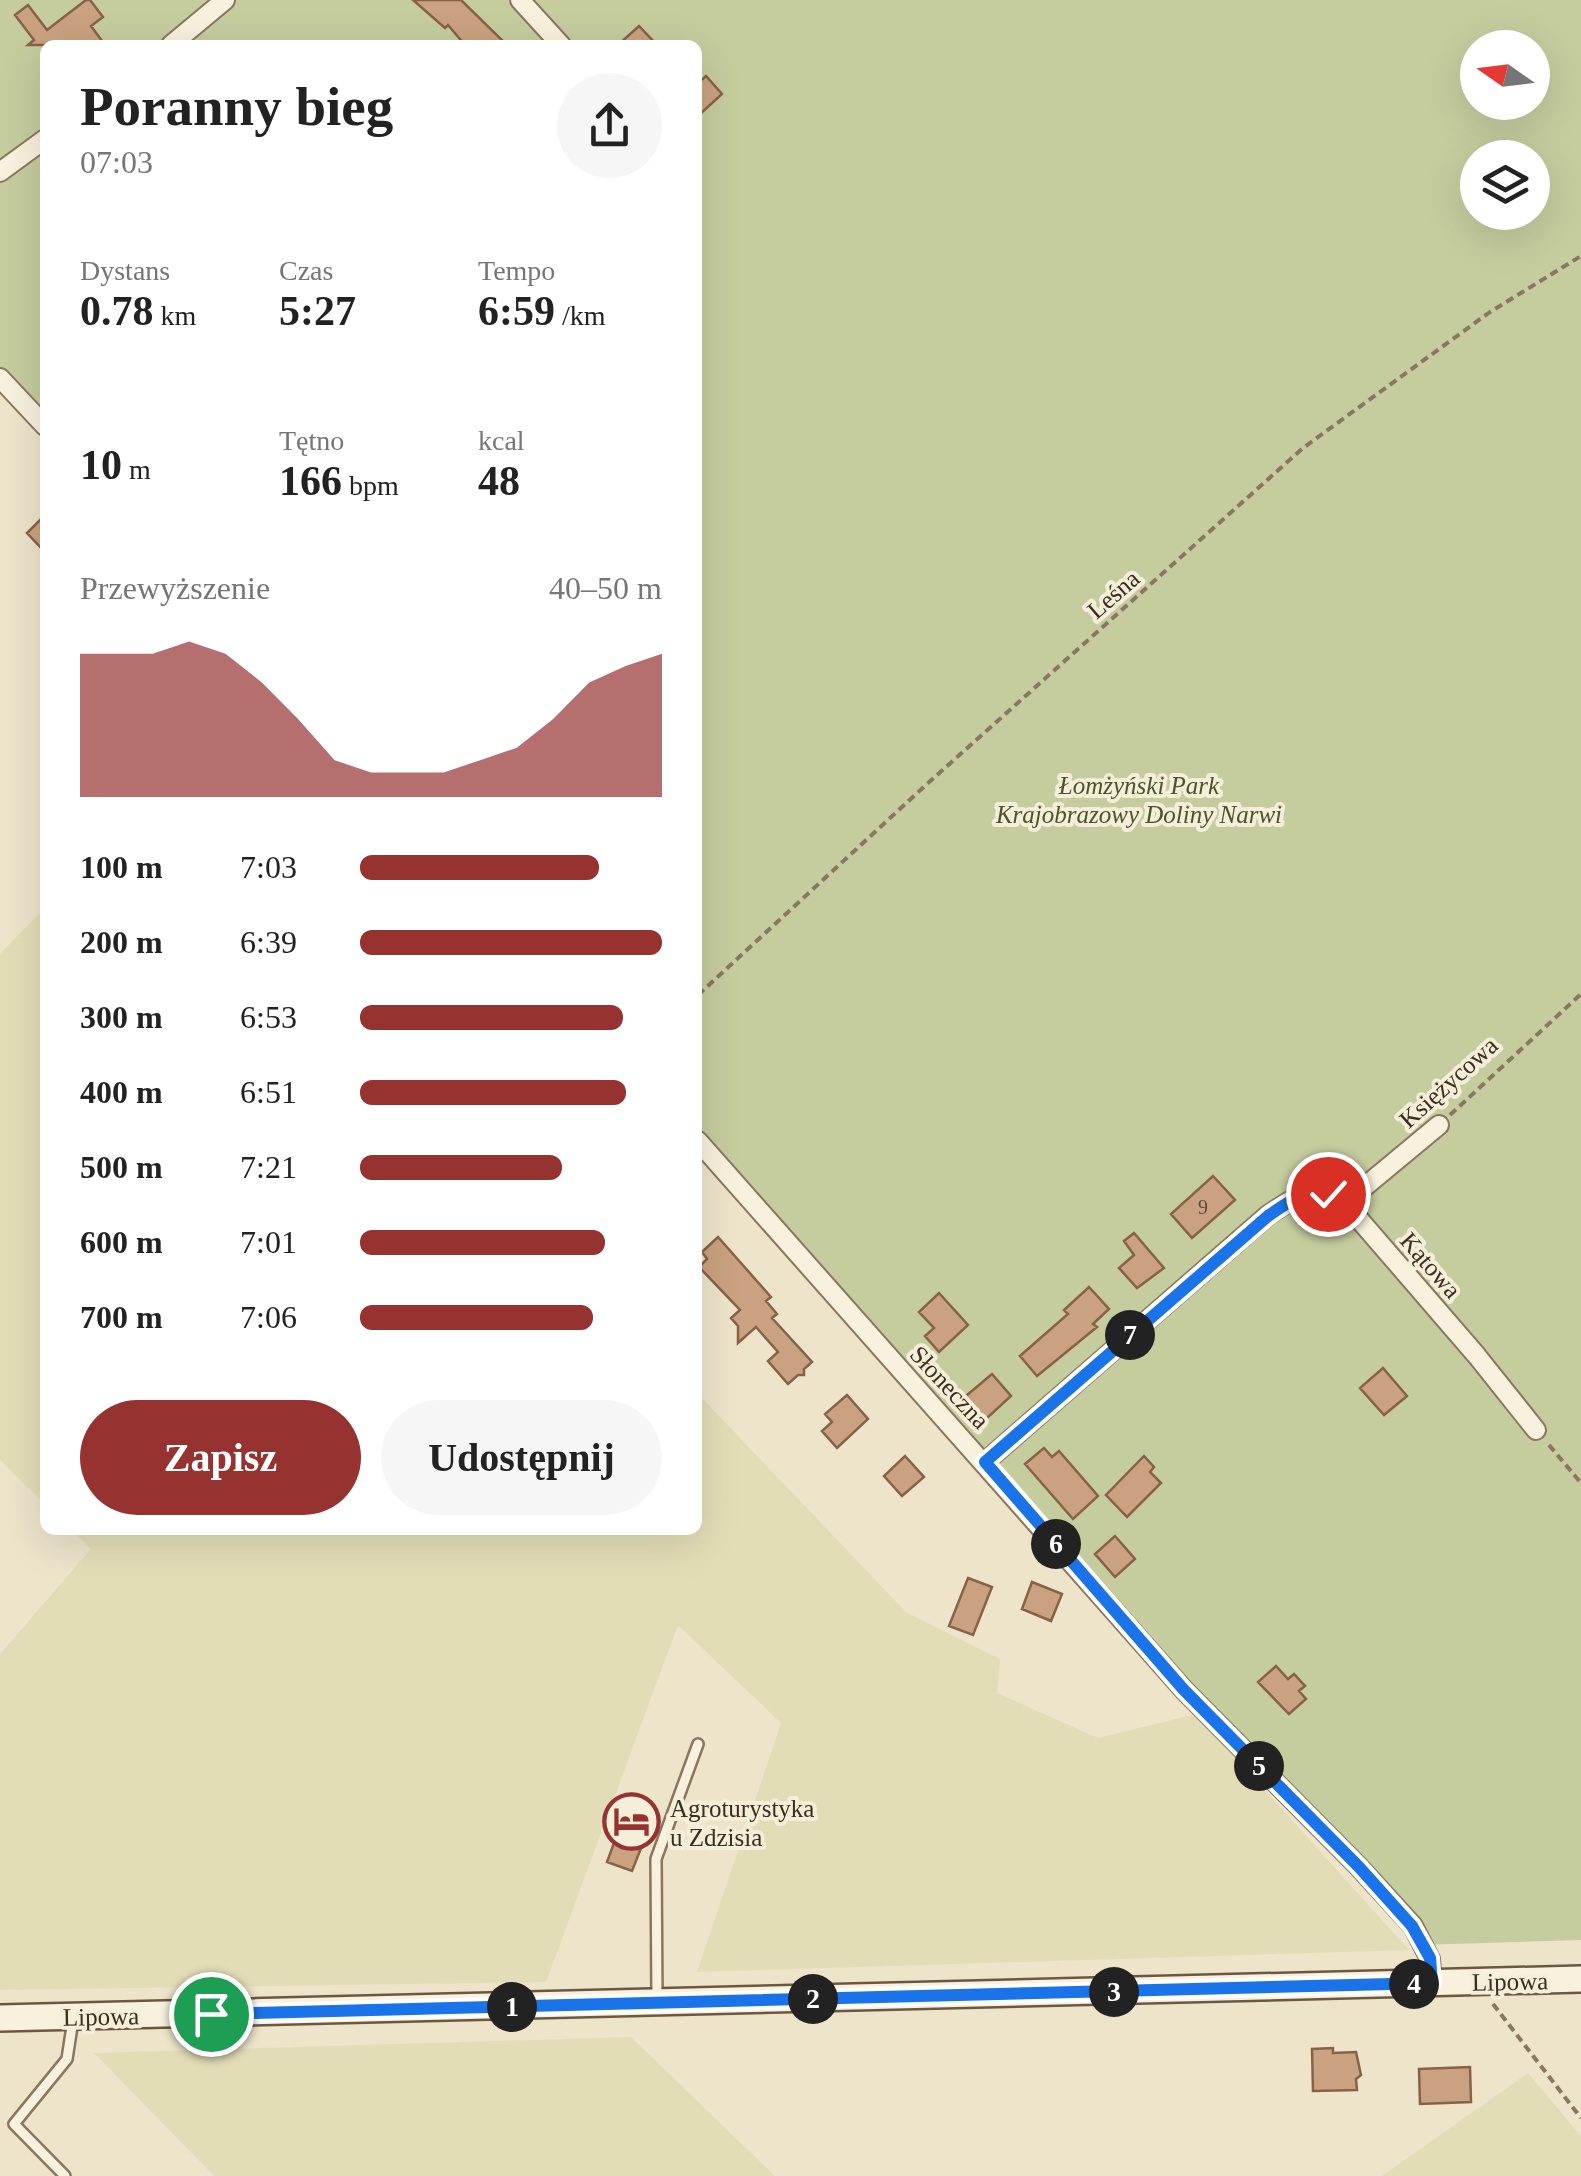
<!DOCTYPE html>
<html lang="pl">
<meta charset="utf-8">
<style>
body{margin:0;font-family:Georgia,serif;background:#f6f6f6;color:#222;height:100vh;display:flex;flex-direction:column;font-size:38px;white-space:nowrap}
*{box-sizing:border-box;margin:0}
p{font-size:32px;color:#767676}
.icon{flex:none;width:55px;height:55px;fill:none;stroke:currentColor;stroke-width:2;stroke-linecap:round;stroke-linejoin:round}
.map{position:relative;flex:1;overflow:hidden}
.sheet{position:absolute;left:40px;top:40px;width:662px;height:1495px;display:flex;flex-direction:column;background:#fff;border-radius:15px;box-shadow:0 10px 40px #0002}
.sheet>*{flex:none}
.needle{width:65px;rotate:284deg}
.buttons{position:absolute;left:1460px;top:30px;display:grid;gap:20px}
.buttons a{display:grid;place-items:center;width:90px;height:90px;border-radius:50%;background:#fff;box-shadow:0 10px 40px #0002;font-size:50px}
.pin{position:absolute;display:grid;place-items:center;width:85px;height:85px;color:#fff;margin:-42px;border:5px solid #fff;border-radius:50%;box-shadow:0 2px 10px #0007}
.km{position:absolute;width:50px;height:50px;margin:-25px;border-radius:50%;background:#222;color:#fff;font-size:28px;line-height:50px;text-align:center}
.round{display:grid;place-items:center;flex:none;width:105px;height:105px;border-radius:52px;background:#f6f6f6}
.headline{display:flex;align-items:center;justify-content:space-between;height:170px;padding:0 40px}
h1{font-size:55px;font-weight:600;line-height:75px}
.metrics{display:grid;grid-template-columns:repeat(3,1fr);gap:15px;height:170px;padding:10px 40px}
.metrics div{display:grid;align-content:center}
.metrics b{font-size:42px;font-weight:600}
.metrics small{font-size:28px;font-weight:400}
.metrics p{font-size:28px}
.chart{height:280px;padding:20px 40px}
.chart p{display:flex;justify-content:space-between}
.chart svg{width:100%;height:180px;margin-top:10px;fill:#963331;opacity:.7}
.primary-button{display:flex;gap:20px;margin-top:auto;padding:20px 40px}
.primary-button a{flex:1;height:115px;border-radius:60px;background:#963331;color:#fff;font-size:40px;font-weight:600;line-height:115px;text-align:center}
.primary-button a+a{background:#f6f6f6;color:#222}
ul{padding:0 40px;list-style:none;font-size:32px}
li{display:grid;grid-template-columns:160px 120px 1fr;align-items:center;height:75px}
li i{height:25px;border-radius:12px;background:#963331}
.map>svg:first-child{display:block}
.farmland{fill:#e3ddb7}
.green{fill:#c5cc9e;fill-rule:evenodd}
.building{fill:#caa281;stroke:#886245;stroke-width:2.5}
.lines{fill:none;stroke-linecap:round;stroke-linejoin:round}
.service-casing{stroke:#89775f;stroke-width:14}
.minor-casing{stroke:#89775f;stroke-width:22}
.secondary-casing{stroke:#6c5842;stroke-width:30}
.path{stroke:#89775f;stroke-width:4;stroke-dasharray:8 5;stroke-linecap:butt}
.service{stroke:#f8f1dd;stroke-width:9}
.minor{stroke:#f8f1dd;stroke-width:18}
.secondary{stroke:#f8f1dd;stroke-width:25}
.route-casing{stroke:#fff;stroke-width:20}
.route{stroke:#1a73e8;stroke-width:12}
.labels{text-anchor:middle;stroke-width:8;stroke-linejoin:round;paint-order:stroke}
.number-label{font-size:20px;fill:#5f4b39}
.street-label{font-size:25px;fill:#3b2e21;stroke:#f5eed9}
.park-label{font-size:25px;font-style:italic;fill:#4a5629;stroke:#f5eed9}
.poi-label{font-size:25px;fill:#3b2e21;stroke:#f5eed9;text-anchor:start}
</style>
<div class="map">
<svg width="1581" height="2176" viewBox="0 0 1581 2176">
<rect width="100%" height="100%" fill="#ede4ca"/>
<path class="farmland" d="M 39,914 L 45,921 L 45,1504 L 0,1460 L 0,954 Z
M 698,1394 L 906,1612 L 1000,1659 L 997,1693 L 1098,1738 L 1196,1714 L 1409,1950 L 697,1972 L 781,1723 L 678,1625 L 546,1982 L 0,1990 L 0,1654 L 91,1549 L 72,1530 L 698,1530 Z
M 631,2037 L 775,2176 L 214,2176 L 94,2053 Z
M 1528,2073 L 1581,2136 L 1581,2176 L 1382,2176 Z"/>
<path class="green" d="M 0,0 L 1581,0 L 1581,1940 L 1417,1945 L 698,1157 L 698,45 L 45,45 L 45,441 L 0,392 ZM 1478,48 L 1532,48 L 1532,102 L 1478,102 ZM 1478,158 L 1532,158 L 1532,212 L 1478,212 Z"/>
<path class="building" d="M 86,0 L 90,0 L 103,17 L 91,26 L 105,45 L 28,45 L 34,40 L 15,15 L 28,5 L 47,30 Z
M 413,0 L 461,0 L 507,45 L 465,45 L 448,25 L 445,28 Z
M 639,26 L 657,45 L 618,45 Z
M 706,76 L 722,94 L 698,116 L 698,83 Z
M 45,515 L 45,552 L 27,533 Z
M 1213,1176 L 1235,1200 L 1192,1238 L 1171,1214 Z
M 1134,1233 L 1164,1268 L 1137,1288 L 1119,1268 L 1134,1255 L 1124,1241 Z
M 718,1237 L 771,1297 L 766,1301 L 777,1314 L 772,1318 L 812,1362 L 804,1369 L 804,1375 L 798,1375 L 788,1384 L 768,1361 L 778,1352 L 756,1327 L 738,1343 L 738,1326 L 731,1318 L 740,1310 L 699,1267 L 707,1259 L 702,1252 Z
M 1089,1287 L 1109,1309 L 1093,1324 L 1097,1327 L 1037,1376 L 1020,1356 L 1068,1314 L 1064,1310 Z
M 939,1293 L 968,1325 L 939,1352 L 925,1336 L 934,1328 L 919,1312 Z
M 1383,1368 L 1407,1396 L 1384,1415 L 1360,1388 Z
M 992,1374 L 1011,1396 L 986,1419 L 966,1396 Z
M 847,1395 L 868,1419 L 837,1448 L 822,1431 L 832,1422 L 825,1414 Z
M 1044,1448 L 1052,1457 L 1059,1451 L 1098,1496 L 1073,1519 L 1025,1464 Z
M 905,1456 L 924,1477 L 902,1496 L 884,1476 Z
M 1144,1456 L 1154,1467 L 1150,1472 L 1161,1483 L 1127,1517 L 1106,1495 Z
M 1115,1536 L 1135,1559 L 1115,1577 L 1095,1554 Z
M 968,1578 L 992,1587 L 973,1635 L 949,1626 Z
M 1032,1582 L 1062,1594 L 1051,1621 L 1022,1609 Z
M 1276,1666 L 1288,1679 L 1294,1674 L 1305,1686 L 1299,1691 L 1306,1699 L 1289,1714 L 1258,1682 Z
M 632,1794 L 651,1802 L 637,1840 L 643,1843 L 632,1871 L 607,1862 Z
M 1333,2048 L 1333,2053 L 1356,2052 L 1361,2075 L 1356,2079 L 1357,2090 L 1313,2091 L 1312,2049 Z
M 1470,2067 L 1471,2102 L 1420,2104 L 1419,2069 Z"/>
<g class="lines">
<defs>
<path id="service" d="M 657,2000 L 656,1859 L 698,1744
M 65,2176 L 14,2124 L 67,2059 L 73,2020"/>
<path id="minor" d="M 520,0 L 561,45
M 171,45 L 225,0
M 0,172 L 45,139
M 0,378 L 45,426
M 698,1141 L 1184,1690 L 1359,1867 L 1413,1926 L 1430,1959 L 1432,1983
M 1345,1203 L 1439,1125
M 985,1462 L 1268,1215 C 1297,1196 1311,1184 1345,1203 L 1477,1356 L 1536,1430"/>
<path id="secondary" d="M 0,2018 L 1581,1979"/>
</defs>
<use href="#service" class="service-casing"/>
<use href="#minor" class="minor-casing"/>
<use href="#secondary" class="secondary-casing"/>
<path class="path" d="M 698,995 L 927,784 L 1303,448 L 1490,312 L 1581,256
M 1450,1115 L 1581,994
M 1549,1445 L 1581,1483
M 1493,2004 L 1581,2118"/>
<use href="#service" class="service"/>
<use href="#minor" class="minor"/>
<use href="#secondary" class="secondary"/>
</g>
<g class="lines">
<defs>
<path id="route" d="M 211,2014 L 1432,1983 L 1430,1958 L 1412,1926 L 1359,1867 L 1184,1690 L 985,1462 L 1268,1216 C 1289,1201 1303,1192 1328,1194"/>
</defs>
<use href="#route" class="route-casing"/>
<use href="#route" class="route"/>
</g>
<defs>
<symbol id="hotel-ring" viewBox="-11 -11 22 22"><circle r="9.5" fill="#f5eed9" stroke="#963331" stroke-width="1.5"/><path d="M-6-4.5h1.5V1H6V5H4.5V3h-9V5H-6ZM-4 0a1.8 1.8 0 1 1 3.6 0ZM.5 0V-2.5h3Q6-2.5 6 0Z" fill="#963331"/></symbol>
</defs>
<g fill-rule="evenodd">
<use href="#hotel-ring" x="600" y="1790" width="63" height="63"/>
</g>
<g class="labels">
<g class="number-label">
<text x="1203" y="1214">9</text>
</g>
<g class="street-label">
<text transform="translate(1113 594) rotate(-41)" y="9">Leśna</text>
<text transform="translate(1448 1082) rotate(-42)" y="9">Księżycowa</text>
<text transform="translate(1431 1265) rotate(49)" y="9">Kątowa</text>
<text transform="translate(950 1387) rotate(47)" y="9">Słoneczna</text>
<text transform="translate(1510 1981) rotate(-1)" y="9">Lipowa</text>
<text transform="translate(101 2016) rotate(-1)" y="9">Lipowa</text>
</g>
<g class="park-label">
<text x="1139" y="794">Łomżyński Park<tspan x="1139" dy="29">Krajobrazowy Doliny Narwi</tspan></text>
</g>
<g class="poi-label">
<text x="670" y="1817">Agroturystyka<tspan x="670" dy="29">u Zdzisia</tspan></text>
</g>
</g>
</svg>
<div class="buttons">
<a><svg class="needle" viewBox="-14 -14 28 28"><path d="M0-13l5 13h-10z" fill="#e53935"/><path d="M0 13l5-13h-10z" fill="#767676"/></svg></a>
<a><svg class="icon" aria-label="layers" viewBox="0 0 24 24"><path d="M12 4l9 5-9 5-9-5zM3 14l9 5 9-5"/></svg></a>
</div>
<div class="pin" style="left:211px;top:2014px;background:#1e9e55"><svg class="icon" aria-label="arrive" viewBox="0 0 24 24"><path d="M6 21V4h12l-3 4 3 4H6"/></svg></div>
<div class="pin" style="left:1328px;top:1194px;background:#d93025"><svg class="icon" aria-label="check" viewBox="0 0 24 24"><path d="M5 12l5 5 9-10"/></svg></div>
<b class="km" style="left:512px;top:2007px">1</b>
<b class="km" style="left:813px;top:1999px">2</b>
<b class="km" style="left:1114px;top:1992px">3</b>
<b class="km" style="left:1414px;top:1984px">4</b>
<b class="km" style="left:1259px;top:1766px">5</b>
<b class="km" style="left:1056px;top:1544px">6</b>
<b class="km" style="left:1130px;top:1335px">7</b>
<section class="sheet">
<div class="headline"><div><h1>Poranny bieg</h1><p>07:03</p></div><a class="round"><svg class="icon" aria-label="share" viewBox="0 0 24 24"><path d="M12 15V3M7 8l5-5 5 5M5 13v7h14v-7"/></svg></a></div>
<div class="metrics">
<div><p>Dystans</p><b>0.78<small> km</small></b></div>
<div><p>Czas</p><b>5:27</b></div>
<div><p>Tempo</p><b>6:59<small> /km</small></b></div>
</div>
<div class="metrics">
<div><b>10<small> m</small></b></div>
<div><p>Tętno</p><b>166<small> bpm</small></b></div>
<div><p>kcal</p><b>48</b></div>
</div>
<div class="chart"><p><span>Przewyższenie</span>40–50 m</p>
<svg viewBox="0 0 160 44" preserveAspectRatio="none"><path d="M0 44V9L10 9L20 9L30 6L40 9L50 16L60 25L70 35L80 38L90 38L100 38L110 35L120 32L130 25L140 16L150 12L160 9V44z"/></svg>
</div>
<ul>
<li><b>100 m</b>7:03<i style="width:79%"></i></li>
<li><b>200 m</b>6:39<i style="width:100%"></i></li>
<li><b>300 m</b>6:53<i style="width:87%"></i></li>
<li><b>400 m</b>6:51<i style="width:88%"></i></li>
<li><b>500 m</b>7:21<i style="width:67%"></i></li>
<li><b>600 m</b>7:01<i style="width:81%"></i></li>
<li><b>700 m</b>7:06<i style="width:77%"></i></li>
</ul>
<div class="primary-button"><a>Zapisz</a><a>Udostępnij</a></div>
</section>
</div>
